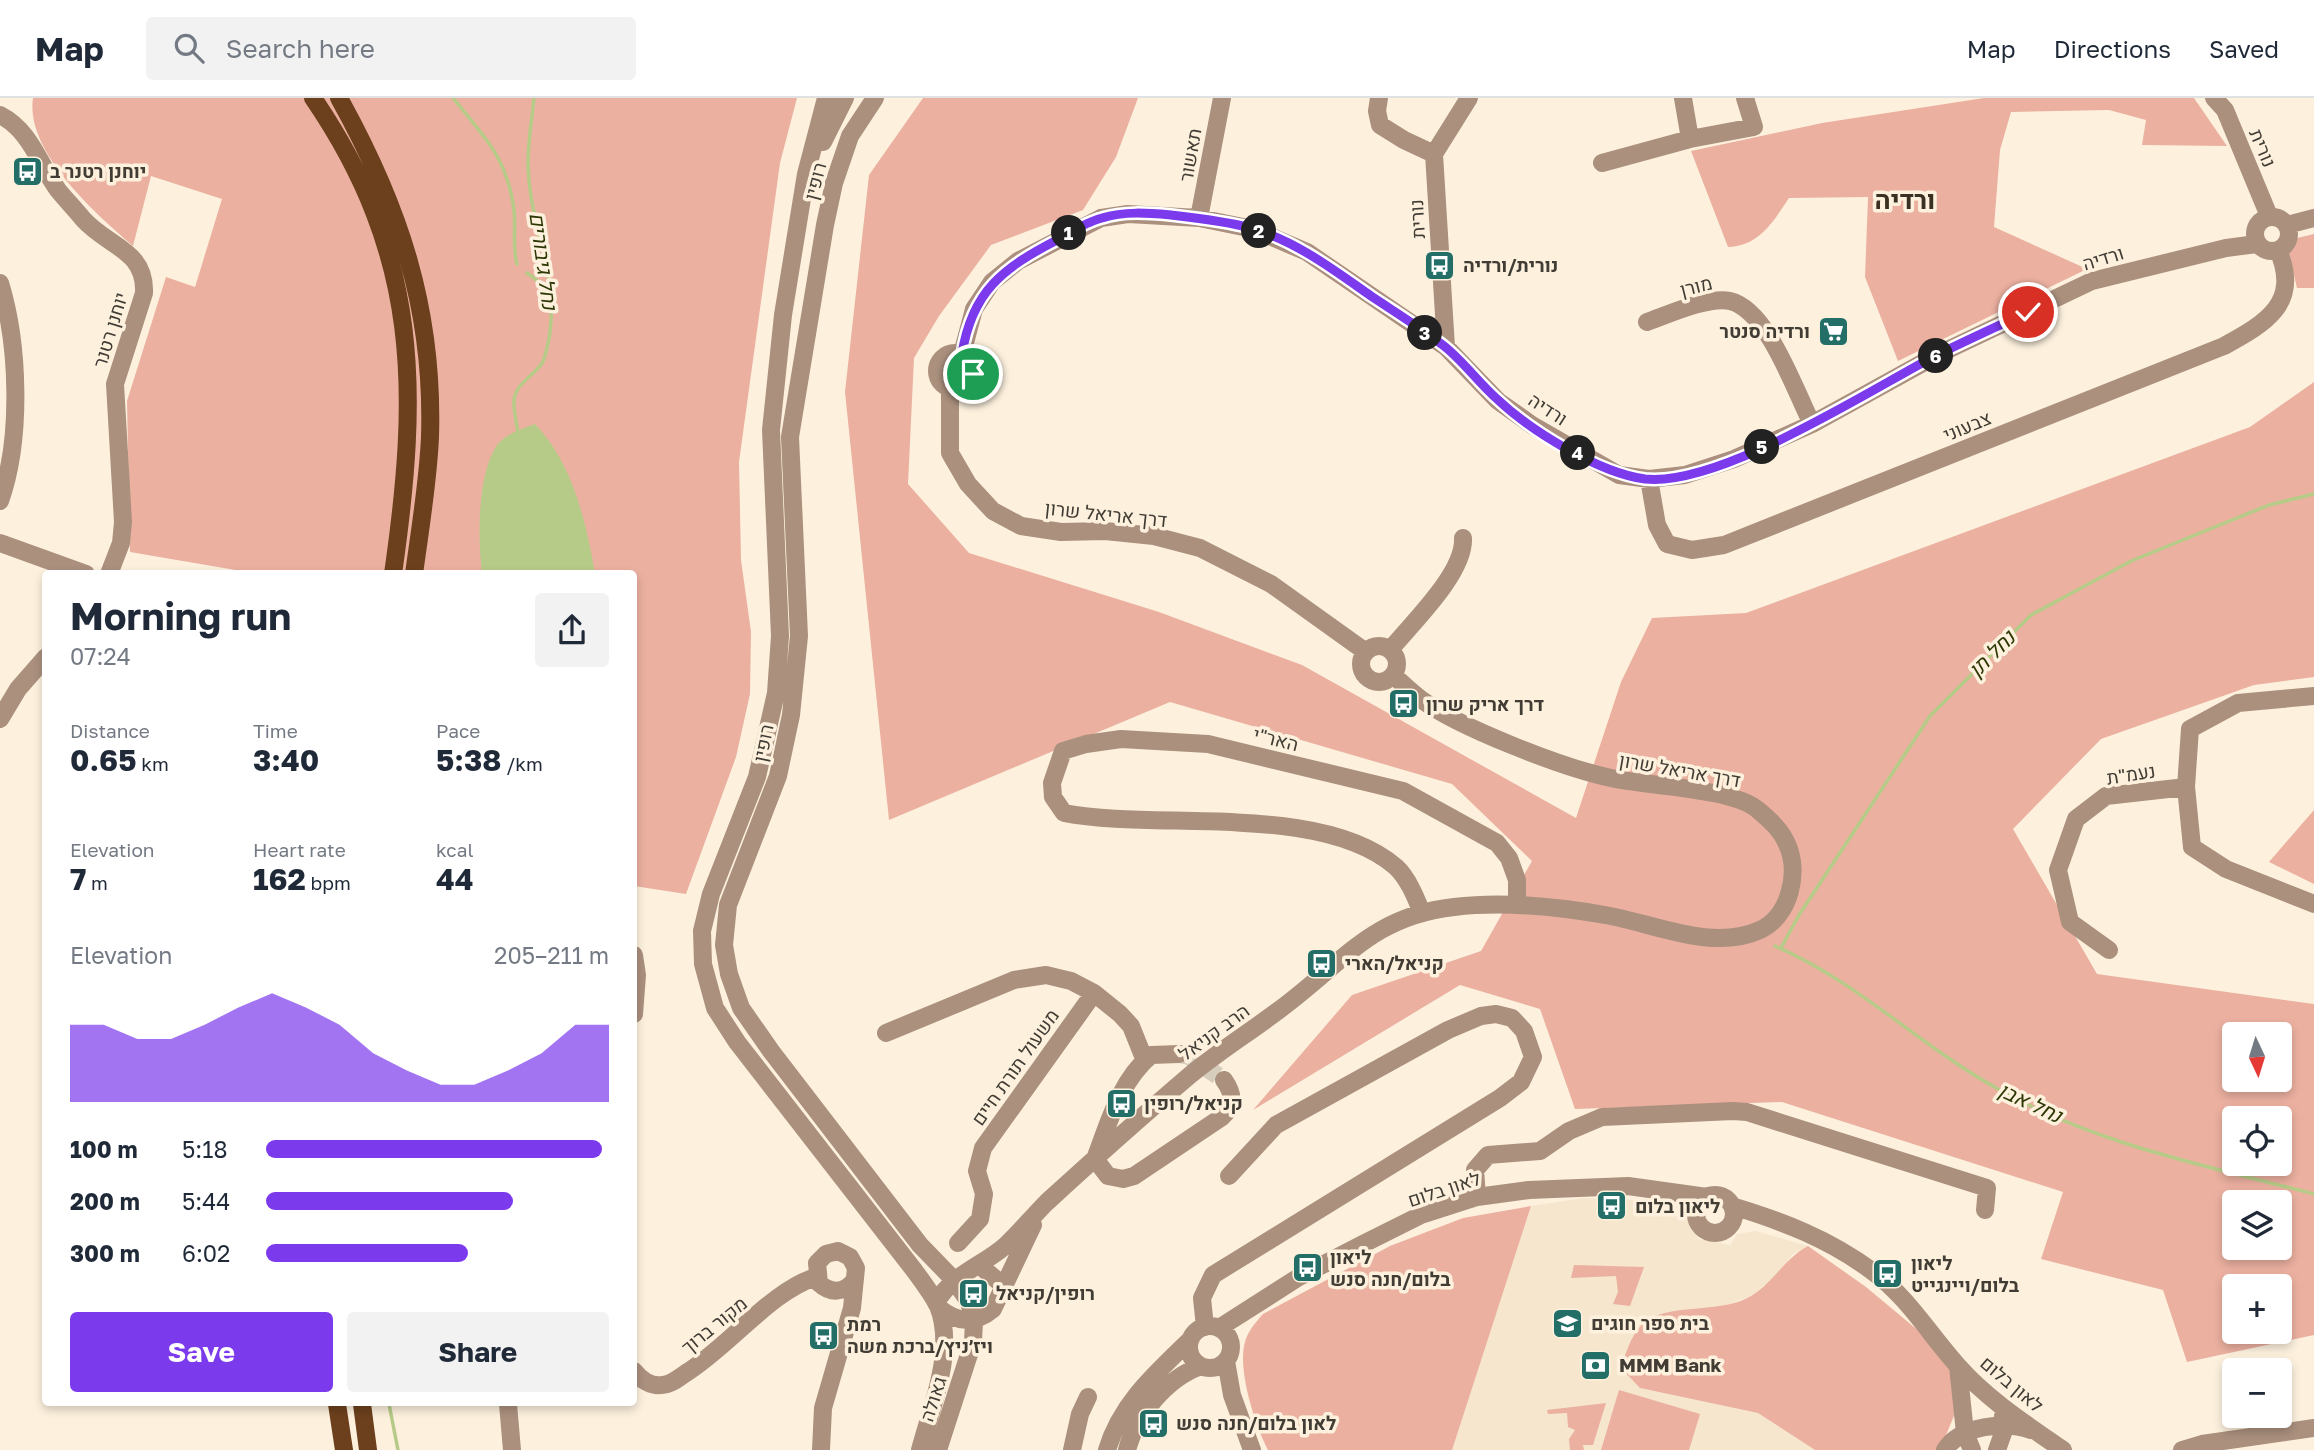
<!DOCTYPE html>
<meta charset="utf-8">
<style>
body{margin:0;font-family:"Golos Text",Heebo,sans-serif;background:#f2f2f3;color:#1f2937;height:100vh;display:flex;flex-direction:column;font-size:26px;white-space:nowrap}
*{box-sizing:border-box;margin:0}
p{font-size:23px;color:#747a83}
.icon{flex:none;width:38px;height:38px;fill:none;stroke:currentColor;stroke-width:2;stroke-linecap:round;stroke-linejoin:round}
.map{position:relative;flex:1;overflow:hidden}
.side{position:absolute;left:42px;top:472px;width:595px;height:836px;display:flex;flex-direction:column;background:#fff;border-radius:7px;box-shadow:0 4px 10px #0003}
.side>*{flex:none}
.needle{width:46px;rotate:176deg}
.fabs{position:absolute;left:2222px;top:924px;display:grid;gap:14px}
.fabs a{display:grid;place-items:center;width:70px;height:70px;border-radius:7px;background:#fff;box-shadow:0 4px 10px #0003;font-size:35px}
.pin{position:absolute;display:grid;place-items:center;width:60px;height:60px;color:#fff;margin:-30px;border:4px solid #fff;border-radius:50%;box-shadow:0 2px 7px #0007}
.km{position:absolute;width:35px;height:35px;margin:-18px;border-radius:50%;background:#222;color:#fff;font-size:19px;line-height:35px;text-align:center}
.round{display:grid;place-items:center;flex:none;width:74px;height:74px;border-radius:7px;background:#f2f2f3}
.headline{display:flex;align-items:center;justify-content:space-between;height:119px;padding:0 28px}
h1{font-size:38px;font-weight:700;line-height:52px}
.stats{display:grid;grid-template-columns:repeat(3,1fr);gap:10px;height:119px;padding:7px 28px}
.stats div{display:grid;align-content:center}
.stats b{font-size:30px;font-weight:700}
.stats small{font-size:19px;font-weight:400}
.stats p{font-size:19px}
.chart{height:196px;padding:14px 28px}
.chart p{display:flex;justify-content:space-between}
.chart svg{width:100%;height:126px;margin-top:7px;fill:#7c3aed;opacity:.7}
.action{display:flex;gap:14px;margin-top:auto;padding:14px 28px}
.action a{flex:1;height:80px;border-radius:7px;background:#7c3aed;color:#fff;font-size:28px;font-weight:700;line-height:80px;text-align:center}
.action a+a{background:#f2f2f3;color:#1f2937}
ul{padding:0 28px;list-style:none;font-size:23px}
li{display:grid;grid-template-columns:112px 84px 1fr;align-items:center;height:52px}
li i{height:18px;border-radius:9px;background:#7c3aed}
header{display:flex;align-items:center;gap:42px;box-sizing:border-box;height:98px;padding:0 35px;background:#fff;border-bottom:2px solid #e0e1e3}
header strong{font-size:33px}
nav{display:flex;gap:38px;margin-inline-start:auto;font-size:24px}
.search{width:490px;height:63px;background:#f2f2f3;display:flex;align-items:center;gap:18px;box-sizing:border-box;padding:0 24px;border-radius:7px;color:#747a83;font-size:26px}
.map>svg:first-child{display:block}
.built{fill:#f6e6cd}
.green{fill:#ebb0a0;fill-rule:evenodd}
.water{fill:#b7cb88}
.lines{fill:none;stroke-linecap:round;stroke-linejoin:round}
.stream{stroke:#b7cb88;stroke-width:3.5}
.minor-tunnel{stroke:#d7cdbc;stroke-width:18;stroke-dasharray:18 9;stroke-linecap:butt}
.minor{stroke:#ab907e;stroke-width:18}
.major{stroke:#6c401d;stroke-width:18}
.route-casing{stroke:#fff;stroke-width:14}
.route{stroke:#7c3aed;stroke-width:9}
.labels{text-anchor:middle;stroke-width:7;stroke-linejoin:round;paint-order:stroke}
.street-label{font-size:19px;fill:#413c34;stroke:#fdf1de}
.poi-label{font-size:19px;font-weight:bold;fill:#413c34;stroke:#fdf1de;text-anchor:start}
.water-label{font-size:21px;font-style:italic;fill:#2c3704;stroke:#fdf1de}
.district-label{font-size:26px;font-weight:bold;fill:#3b3123;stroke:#fdf1de}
</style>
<header>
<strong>Map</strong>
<div class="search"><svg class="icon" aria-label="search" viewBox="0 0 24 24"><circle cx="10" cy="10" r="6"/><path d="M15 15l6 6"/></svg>Search here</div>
<nav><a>Map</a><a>Directions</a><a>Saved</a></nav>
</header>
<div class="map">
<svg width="2314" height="1352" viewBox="0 0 2314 1352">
<rect width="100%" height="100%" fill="#fdf1de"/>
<path class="built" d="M 1584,1100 L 1667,1103 L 1679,1106 L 1689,1111 L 1696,1120 L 1698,1141 L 1730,1147 L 1737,1136 L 1756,1133 L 1808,1148 L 1793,1156 L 1776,1178 L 1751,1198 L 1722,1209 L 1640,1290 L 1758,1315 L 1815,1352 L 1450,1352 L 1531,1108 Z"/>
<path class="green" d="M 33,0 L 797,0 L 780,65 L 739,364 L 741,462 L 751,534 L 750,596 L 736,659 L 686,796 L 634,788 L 634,476 L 259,476 L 130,454 L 127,303 L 166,179 L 195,189 L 222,101 L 151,78 L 133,148 C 96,116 25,54 33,0 Z
M 923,0 L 1138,0 L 1116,59 L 1083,112 L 991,147 L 939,218 L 914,260 L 908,386 L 969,455 L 1159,514 L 1302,567 L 1576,720 L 1621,584 L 1652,520 L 1746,515 L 2250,329 L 2314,284 L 2314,579 L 2254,587 L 2101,641 L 2013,731 L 2097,876 L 2314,906 L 2314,1237 L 2187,1264 L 2163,1192 L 2041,1161 L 2063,1094 L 1782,1004 L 1575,1011 L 1540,911 L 1460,887 L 1253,1012 L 1352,897 L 1481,853 L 1532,763 L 1452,686 L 1170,604 L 889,722 L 845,294 L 869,77 ZM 2235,936 L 2280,936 L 2280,982 L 2235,982 ZM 2235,1020 L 2280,1020 L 2280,1066 L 2235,1066 ZM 2235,1104 L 2280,1104 L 2280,1150 L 2235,1150 ZM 2235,1188 L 2280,1188 L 2280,1234 L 2235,1234 Z
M 1984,0 L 2194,0 L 2227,48 L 2142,47 L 2146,22 L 2109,12 L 2011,14 L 2000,52 L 1994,129 L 2087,171 L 1898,263 L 1865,179 L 1868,99 L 1789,100 C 1773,124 1759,148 1728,149 L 1691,53 L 1822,25 Z
M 2314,136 L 2314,190 L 2297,190 L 2288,152 L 2297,140 Z
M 2314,712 L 2314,786 L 2269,764 Z
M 1531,1108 L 1452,1352 L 1268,1352 C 1255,1327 1237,1272 1245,1244 C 1248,1233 1255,1225 1263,1216 L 1390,1148 L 1463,1120 Z
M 1808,1148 L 1866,1189 L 1938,1249 L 1955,1268 L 1960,1303 L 1940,1352 L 1815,1352 L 1758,1315 L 1640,1290 L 1620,1269 C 1626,1257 1630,1240 1639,1230 C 1662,1202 1718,1218 1751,1198 C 1774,1184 1785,1160 1808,1148 Z
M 1574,1167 L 1644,1169 L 1630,1208 L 1613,1206 L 1618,1194 L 1616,1178 L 1571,1180 Z
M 1619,1292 L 1700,1316 L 1689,1352 L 1601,1352 Z
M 1606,1305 L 1593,1347 L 1583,1347 L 1584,1352 L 1570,1352 L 1569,1341 L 1575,1332 L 1568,1329 L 1567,1315 L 1548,1316 L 1547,1312 Z"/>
<path class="water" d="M 535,326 C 573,366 586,423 595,476 L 482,476 C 478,441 477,384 494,352 C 502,337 520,331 535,326 Z"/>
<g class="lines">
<path class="stream" d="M 453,0 C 485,40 507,59 514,112 C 516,131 512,148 517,166
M 527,175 L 553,194
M 518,335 C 514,307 507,297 530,278 C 535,273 542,268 544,261 C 567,189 529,135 528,65 C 528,43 532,21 534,0
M 1775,848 C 1857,883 1920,948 1998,991 C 2095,1046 2207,1068 2314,1096
M 1781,850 L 1799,817 L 1930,618 L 2031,517 L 2131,463 L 2269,407 L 2314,396
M 389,1306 L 398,1352"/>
<path class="minor-tunnel" d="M 1179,956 L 1189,958 L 1224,982"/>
<path class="minor" d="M 826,0 L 806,76 L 783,217 L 771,332 L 780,538 L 776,595 L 757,679 L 711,796 L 702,833 L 703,866 L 715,910 L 737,944 L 914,1172 C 922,1183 932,1196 938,1208 C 956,1253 931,1309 920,1352
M 875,0 L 850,38 L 834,85 L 825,127 L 790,339 L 799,538 L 791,617 L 778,678 L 728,807 L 724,847 L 729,876 L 741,910 L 771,953 L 920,1147 L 954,1182 L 969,1204 L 974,1222 L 973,1244 L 938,1352
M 1379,0 L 1377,13 L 1380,27 L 1404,42 L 1434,56
M 2214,0 L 2225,12 L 2269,118
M 0,17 C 31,33 39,66 58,92 C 66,102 75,111 83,121 C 108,149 146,152 144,195 L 115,286 L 123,424 L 121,445 L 109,476
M 1690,41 L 1754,29 L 1745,0
M 823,44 L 845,0
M 1602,65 L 1690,41 L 1683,0
M2255 136a17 17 0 1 1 34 0a17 17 0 1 1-34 0Z
M 1199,120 L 1222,0
M 2287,127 L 2314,120
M 0,185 C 19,247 22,341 0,403
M 1647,224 C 1667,217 1709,198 1730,203 C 1768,212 1795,293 1812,326
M 1446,249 L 1434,56 L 1469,0
M937 273a18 18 0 1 1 36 0a18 18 0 1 1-36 0Z
M 962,256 L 974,211 L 992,184 L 1018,163 L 1101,120 L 1128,116 L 1199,120 L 1253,131 L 1307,154 L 1446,249 L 1498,303 L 1532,327 L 1619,377 L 1649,381 L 1685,377 L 1734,361 L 1812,326 L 1939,256 L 2092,183 L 2226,150 L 2257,146
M 950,291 L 950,355 L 968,386 L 993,413 L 1021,428 L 1061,434 L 1105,433 L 1154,438 L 1200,450 L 1271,486 L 1366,554
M 1649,381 L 1657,427 L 1667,446 L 1692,452 L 1724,447 L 2224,248 C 2266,225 2301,205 2278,152
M 0,445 L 86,476
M1361 566a18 18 0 1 1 36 0a18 18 0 1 1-36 0Z
M 1390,552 C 1412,525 1465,475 1463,440
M 2314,598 L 2238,605 L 2190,631 L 2186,689 L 2192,749 L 2226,771 L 2314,806
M 0,621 L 18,591 L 46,559
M 1422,815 C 1416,800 1408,780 1396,769 C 1321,704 1155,733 1064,715 L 1053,699 L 1052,685 L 1063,653 L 1086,646 L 1121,641 L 1208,646 L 1403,693 L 1497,745 L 1509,760 L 1517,782 L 1517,805
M 2109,852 L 2070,824 L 2058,772 L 2076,721 L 2106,698 L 2186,689
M 634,857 L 637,877 L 634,916
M 886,935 L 1014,882 L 1046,877 L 1071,883 L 1094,895 L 1120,916 L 1131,928 L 1145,963
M 1179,956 L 1151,957 C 1120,983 1109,1024 1095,1061 L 1108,1078 L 1123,1081 L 1134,1078 L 1222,1019 C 1235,1007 1234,996 1224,982
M1696 1116a19 19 0 1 1 38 0a19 19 0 1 1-38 0Z
M 1477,1099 L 1475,1072 L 1488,1057 L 1540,1053 L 1569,1033 L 1602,1019 L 1733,1013 L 1747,1014 L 1987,1090 L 1985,1112
M 1732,1108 C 1782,1123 1829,1141 1872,1173 C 1907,1198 1930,1237 1958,1268 C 1987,1301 2027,1327 2063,1352
M 958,1145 L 980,1121 L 984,1096 L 977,1073 L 983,1050 L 1094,895
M 979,1167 L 1005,1189
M 936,1205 C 951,1177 982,1168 1005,1148 C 1020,1134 1033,1118 1047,1104 C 1094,1061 1141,1019 1189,978 C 1220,952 1255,931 1287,906 C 1346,861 1374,818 1454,809 C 1504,803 1554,808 1605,817 C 1653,825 1712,854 1760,832 C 1790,818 1800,774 1787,746 C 1781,732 1770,722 1758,712 C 1733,690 1646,688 1611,680 C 1564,670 1460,630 1422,602 C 1412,595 1403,586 1393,577
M 939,1210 C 957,1225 975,1226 993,1211 L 1033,1127
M1189 1249a21 21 0 1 1 42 0a21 21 0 1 1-42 0Z
M 1205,1229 L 1202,1200 L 1213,1177 L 1500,1000 L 1521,984 L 1533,959 L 1524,933 L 1512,920 L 1496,916 L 1481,918 L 1448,932 L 1276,1027 L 1229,1078
M 1219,1230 L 1299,1179 L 1363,1146 L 1421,1117 L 1477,1099 L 1529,1092 L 1628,1088 L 1707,1099
M 1226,1263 L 1232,1297 L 1252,1352
M 1958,1268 L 1965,1335 L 1972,1352
M 634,1273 C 640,1281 651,1289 662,1287 C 670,1287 679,1280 686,1275 C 728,1249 772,1192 816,1179
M 508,1306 L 512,1352
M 821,1352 L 823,1310 L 852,1210 L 856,1170 L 850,1159 L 838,1153 L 826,1156 L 817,1165 L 819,1185 C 831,1196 844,1195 854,1183
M 1072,1352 L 1080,1316 L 1088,1299
M 1107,1352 C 1121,1305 1156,1275 1190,1242
M 1127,1352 C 1136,1317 1167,1280 1201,1268
M 1945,1352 C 1960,1327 2006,1323 2031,1332
M 1997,1352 L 2003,1335 L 2003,1318
M 2182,1352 L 2202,1346 L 2314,1330"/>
<path class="major" d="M 313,0 C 421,158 419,294 393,476
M 339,0 C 400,110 434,212 430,339 C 428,385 420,431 414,476
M 337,1306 L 344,1352
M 362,1306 L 368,1352"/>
</g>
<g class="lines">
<defs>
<path id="route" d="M 973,276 L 970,262 L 962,256 C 972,193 1003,170 1057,142 C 1071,134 1086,124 1102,120 C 1124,113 1148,115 1171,117 C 1197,120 1225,123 1251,130 C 1296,143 1334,172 1371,198 C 1395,214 1421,230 1444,248 C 1463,263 1478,284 1497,301 C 1531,333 1599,375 1645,381 C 1720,389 1868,293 1937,257 C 1967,242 1998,228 2028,214"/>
</defs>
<use href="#route" class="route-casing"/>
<use href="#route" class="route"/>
</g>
<defs>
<symbol id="bus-square" viewBox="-11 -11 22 22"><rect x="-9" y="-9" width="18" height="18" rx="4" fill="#246e68" stroke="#fdf1de"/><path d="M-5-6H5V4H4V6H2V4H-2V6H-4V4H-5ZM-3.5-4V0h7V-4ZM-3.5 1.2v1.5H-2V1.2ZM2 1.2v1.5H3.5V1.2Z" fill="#fff"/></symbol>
<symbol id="supermarket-square" viewBox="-11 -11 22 22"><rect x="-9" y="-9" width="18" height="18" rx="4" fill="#246e68" stroke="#fdf1de"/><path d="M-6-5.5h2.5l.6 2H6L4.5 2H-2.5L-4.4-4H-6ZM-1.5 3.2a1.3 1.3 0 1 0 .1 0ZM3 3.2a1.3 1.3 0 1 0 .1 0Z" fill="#fff"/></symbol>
<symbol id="school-square" viewBox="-11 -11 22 22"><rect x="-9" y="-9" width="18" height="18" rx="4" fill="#246e68" stroke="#fdf1de"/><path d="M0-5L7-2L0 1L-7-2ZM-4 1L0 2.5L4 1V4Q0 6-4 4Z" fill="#fff"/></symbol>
<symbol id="bank-square" viewBox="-11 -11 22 22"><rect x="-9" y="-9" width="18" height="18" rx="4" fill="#246e68" stroke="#fdf1de"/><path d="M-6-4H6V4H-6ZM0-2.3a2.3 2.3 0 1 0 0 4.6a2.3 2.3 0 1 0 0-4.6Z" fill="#fff"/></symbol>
</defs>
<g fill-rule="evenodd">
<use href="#bus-square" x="10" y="56" width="35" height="35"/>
<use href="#bus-square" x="1422" y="150" width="35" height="35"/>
<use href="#supermarket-square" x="1816" y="216" width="35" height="35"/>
<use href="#bus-square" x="1386" y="588" width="35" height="35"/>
<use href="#bus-square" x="1304" y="848" width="35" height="35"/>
<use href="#bus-square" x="1104" y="988" width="35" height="35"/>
<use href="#bus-square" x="1594" y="1090" width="35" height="35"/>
<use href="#bus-square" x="1290" y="1152" width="35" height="35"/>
<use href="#bus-square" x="1870" y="1158" width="35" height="35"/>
<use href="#bus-square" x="956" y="1178" width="35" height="35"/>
<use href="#school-square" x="1550" y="1208" width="35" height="35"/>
<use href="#bus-square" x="806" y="1220" width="35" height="35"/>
<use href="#bank-square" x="1578" y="1250" width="35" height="35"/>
<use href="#bus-square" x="1136" y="1308" width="35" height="35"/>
</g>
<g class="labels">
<g class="street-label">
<text transform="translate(2263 50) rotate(67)" y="7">נורית</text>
<text transform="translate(1190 57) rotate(-80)" y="7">תאשור</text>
<text transform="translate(815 83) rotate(-75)" y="7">רופין</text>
<text transform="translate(1417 121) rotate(-93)" y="7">נורית</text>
<text transform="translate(2103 160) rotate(-17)" y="7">ורדיה</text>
<text transform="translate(1696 188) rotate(-14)" y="7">מורן</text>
<text transform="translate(110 232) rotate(-73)" y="7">יוחנן רטנר</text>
<text transform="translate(1548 311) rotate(33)" y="7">ורדיה</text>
<text transform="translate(1967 328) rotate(-22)" y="7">צבעוני</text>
<text transform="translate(1106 416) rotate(6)" y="7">דרך אריאל שרון</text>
<text transform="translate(1276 641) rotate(14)" y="7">האר"י</text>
<text transform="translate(763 645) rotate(-78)" y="7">רופין</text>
<text transform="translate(1680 672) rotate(10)" y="7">דרך אריאל שרון</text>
<text transform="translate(2131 676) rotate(-9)" y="7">נעמ"ת</text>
<text transform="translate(1214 934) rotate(-36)" y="7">הרב קניאל</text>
<text transform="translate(1015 969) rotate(-55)" y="7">משעול תורת חיים</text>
<text transform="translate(1444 1091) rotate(-18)" y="7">לאון בלום</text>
<text transform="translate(714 1227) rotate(-39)" y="7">מקור ברוך</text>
<text transform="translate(2012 1286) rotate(40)" y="7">לאון בלום</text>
<text transform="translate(933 1301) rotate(-72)" y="7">גאולה</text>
</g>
<g class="poi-label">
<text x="50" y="80">יוחנן רטנר ב</text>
<text x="1463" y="174">נורית/ורדיה</text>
<text x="1810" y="240" text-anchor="end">ורדיה סנטר</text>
<text x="1426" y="613">דרך אריק שרון</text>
<text x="1345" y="872">קניאל/הארי</text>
<text x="1144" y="1012">קניאל/רופין</text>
<text x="1635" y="1115">ליאון בלום</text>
<text x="1330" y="1166">ליאון<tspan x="1330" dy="22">בלום/חנה סנש</tspan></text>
<text x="1911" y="1172">ליאון<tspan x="1911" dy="22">בלום/ויינגייט</tspan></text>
<text x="996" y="1202">רופין/קניאל</text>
<text x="1591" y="1232">בית ספר חוגים</text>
<text x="847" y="1233">רמת<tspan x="847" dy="22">ויז׳ניץ/ברכת משה</tspan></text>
<text x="1619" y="1274">MMM Bank</text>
<text x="1176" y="1332">לאון בלום/חנה סנש</text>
</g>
<g class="water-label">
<text transform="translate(543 163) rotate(82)" y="7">נחל גיבורים</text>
<text transform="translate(1992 556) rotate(-45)" y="7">נחל תן</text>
<text transform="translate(2030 1005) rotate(25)" y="7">נחל אבן</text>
</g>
<g class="district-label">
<text x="1905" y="111">ורדיה</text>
</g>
</g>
</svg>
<div class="fabs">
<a><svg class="needle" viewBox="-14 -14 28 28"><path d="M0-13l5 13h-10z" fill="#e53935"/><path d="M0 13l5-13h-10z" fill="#747a83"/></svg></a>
<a><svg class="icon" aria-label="locate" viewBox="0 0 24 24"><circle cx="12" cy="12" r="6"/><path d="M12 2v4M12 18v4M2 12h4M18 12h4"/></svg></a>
<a><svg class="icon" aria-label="layers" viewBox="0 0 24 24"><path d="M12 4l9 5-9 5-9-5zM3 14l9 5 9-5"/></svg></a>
<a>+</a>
<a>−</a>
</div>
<div class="pin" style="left:973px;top:276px;background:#1e9e55"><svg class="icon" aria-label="arrive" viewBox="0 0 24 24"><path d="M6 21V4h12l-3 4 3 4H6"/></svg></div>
<div class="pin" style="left:2028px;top:214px;background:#d93025"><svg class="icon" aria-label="check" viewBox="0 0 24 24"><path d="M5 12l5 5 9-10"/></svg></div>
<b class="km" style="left:1069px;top:135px">1</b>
<b class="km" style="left:1259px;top:133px">2</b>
<b class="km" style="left:1425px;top:235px">3</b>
<b class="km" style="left:1578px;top:355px">4</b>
<b class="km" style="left:1762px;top:349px">5</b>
<b class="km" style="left:1936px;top:258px">6</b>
<section class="side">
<div class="headline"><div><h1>Morning run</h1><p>07:24</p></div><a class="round"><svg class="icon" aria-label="share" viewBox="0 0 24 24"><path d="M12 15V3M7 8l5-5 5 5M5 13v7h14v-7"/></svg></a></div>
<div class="stats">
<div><p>Distance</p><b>0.65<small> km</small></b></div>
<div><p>Time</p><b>3:40</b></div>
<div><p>Pace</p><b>5:38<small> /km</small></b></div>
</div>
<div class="stats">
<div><p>Elevation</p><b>7<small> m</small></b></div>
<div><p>Heart rate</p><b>162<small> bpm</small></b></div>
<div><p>kcal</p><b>44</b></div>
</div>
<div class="chart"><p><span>Elevation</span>205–211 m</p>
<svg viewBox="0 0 160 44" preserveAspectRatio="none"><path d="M0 44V17L10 17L20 22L30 22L40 17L50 11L60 6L70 11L80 17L90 27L100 33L110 38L120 38L130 33L140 27L150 17L160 17V44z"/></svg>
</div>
<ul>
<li><b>100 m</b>5:18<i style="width:98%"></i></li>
<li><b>200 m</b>5:44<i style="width:72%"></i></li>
<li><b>300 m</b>6:02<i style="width:59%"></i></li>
</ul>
<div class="action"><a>Save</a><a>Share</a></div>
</section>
</div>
